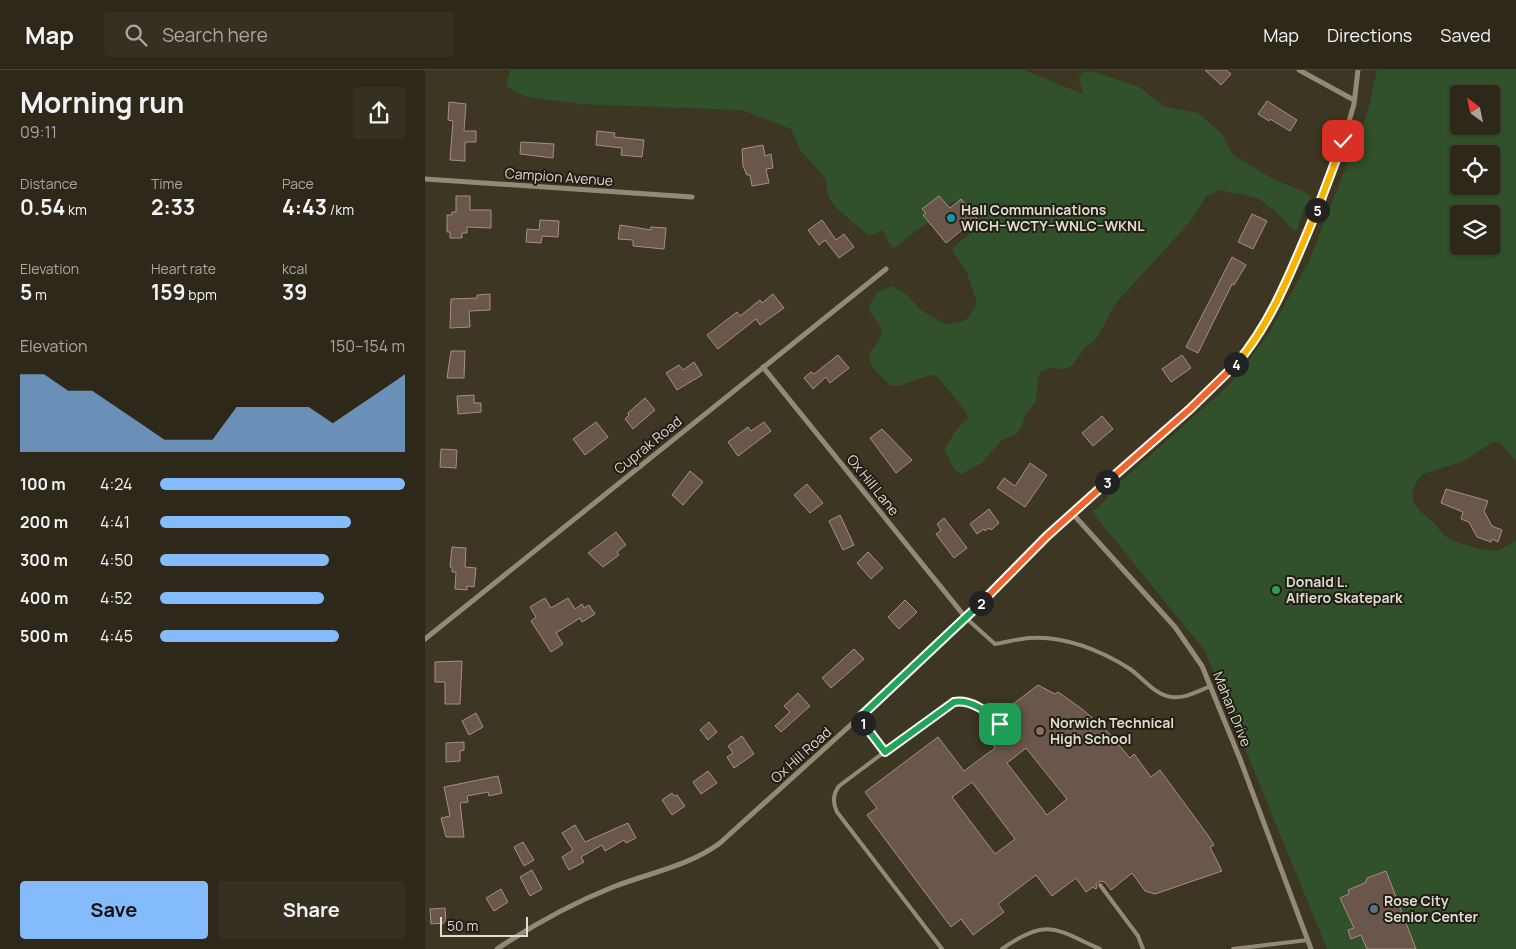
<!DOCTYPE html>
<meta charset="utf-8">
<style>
body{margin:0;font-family:Manrope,sans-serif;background:#363023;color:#f1f3f6;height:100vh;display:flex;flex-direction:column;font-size:19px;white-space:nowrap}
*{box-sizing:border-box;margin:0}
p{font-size:16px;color:#a7a6a2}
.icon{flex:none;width:28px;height:28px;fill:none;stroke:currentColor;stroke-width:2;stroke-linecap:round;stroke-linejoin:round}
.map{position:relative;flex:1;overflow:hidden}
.drawer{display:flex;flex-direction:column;background:#2e281a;width:425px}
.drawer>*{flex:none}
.needle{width:32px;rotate:327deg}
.fabs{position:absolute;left:1025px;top:15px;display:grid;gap:10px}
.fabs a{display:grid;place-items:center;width:50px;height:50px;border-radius:5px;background:#2e281a;box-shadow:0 1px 4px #0004,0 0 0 1px #494439;font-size:25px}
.scale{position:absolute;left:15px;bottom:12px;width:88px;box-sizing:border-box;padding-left:5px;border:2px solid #dfdbcf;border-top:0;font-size:14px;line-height:18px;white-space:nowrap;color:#dfdbcf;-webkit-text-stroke:4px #211e15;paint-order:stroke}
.pin{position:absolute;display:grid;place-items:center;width:42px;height:42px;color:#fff;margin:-21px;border-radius:10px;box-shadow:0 2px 8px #0006}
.km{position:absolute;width:25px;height:25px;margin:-12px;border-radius:50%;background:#222;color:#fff;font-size:14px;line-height:25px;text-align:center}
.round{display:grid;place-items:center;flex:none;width:52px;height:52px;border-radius:5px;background:#363023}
.summary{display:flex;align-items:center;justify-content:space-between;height:85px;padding:0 20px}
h1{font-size:28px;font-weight:700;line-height:38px}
.metrics{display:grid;grid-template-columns:repeat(3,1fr);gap:8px;height:85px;padding:5px 20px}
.metrics div{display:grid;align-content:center}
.metrics b{font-size:21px;font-weight:700}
.metrics small{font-size:14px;font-weight:400}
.metrics p{font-size:14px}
.chart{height:140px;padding:10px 20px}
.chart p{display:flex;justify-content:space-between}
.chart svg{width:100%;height:90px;margin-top:5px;fill:#84bcfb;opacity:.7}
.button{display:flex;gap:10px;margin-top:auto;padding:10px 20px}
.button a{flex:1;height:58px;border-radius:5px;background:#84bcfb;color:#111;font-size:20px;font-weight:700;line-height:58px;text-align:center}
.button a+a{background:#363023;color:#f1f3f6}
ul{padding:0 20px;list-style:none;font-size:16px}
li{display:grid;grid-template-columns:80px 60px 1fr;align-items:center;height:38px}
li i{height:12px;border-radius:6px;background:#84bcfb}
header{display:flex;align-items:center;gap:30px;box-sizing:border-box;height:70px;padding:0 25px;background:#2e281a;border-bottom:1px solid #494439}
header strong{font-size:24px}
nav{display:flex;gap:28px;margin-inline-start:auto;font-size:18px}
.search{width:350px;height:45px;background:#363023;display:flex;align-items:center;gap:12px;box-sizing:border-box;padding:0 18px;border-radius:5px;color:#a7a6a2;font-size:19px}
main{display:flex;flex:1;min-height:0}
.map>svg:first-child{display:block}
.green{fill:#305129;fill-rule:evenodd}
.building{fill:#6a564a;stroke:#a68f83;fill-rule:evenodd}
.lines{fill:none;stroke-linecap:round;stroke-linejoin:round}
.service{stroke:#928a74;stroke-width:4}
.minor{stroke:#928a74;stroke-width:5}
.split-1-casing{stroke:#fff;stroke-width:10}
.split-2-casing{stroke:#fff;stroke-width:10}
.split-3-casing{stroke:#fff;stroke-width:10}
.split-4-casing{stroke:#fff;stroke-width:10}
.split-5-casing{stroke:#fff;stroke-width:10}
.split-6-casing{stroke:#fff;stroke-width:10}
.split-1{stroke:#22a559;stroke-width:6}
.split-2{stroke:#22a559;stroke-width:6}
.split-3{stroke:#f0652b;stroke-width:6}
.split-4{stroke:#f0652b;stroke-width:6}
.split-5{stroke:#f5b400;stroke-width:6}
.split-6{stroke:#f5b400;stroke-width:6}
.culture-dot{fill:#0f9aa8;stroke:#211e15;stroke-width:2}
.leisure-dot{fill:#2e9e5b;stroke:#211e15;stroke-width:2}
.education-dot{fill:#8d6e63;stroke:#211e15;stroke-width:2}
.service-dot{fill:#5c6f8a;stroke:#211e15;stroke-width:2}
.labels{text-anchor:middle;stroke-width:4;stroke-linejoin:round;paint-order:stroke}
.street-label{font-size:14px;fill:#dfdbcf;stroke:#211e15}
.poi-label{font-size:14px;font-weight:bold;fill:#dfdbcf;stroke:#211e15;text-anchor:start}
</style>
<header>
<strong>Map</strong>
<div class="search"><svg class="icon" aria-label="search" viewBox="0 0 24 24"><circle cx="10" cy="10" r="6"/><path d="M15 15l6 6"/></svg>Search here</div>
<nav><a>Map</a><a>Directions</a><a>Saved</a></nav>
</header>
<main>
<section class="drawer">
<div class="summary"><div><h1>Morning run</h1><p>09:11</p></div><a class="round"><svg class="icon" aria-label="share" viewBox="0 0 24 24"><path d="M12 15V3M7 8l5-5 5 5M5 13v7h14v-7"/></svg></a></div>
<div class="metrics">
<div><p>Distance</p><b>0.54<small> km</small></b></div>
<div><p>Time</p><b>2:33</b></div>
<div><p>Pace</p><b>4:43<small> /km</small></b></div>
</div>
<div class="metrics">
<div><p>Elevation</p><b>5<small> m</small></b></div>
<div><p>Heart rate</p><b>159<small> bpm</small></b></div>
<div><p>kcal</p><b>39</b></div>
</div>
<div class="chart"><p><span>Elevation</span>150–154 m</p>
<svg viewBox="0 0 160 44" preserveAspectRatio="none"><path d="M0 44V6L10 6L20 14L30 14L40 22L50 30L60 38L70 38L80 38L90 22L100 22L110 22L120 22L130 30L140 22L150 14L160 6V44z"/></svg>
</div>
<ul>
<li><b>100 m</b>4:24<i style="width:100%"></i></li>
<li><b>200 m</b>4:41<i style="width:78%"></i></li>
<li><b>300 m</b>4:50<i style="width:69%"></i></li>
<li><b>400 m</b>4:52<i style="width:67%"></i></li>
<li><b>500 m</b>4:45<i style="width:73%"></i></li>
</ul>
<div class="button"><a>Save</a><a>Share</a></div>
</section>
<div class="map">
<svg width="1091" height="879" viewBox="0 0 1091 879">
<rect width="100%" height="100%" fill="#3d3623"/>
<path class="green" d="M 85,0 L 599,0 L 658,24 L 654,9 L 658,2 L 666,1 L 714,17 L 740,37 L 773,43 L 797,64 L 808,85 L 850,110 L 880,122 L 886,127 L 878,141 L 872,160 L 869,161 L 851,142 L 833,128 L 794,120 L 781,127 L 763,154 L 691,233 L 672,268 L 660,277 L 647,296 L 640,299 L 624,298 L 617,301 L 613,307 L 611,331 L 601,344 L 596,358 L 591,364 L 577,370 L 557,393 L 536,404 L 530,400 L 519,379 L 532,359 L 543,348 L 540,341 L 511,305 C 495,305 482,317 466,316 C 458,307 439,295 446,282 C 449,277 455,270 456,265 C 458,255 446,247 444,237 L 452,222 L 467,216 L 481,224 L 497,241 L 520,254 L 537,252 L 544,247 L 552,233 L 542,203 L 527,180 C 536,168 549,164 557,151 L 540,134 L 531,131 L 508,142 L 502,153 L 469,178 L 464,173 L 457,159 L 451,164 L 443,165 L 412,139 L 403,126 L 401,111 L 397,104 L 375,80 L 366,59 L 317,40 L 152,34 C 130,28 97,32 81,15 Z
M 952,0 L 1091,0 L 1091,391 L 1074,372 L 1066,373 L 1039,391 L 998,404 C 979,425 988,437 1007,451 C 1012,455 1015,462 1020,466 C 1037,476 1054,479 1073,481 L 1091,470 L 1091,879 L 902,879 L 780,581 L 667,442 L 683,428 L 682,426 L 695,412 L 804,315 L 843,265 L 884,191 L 943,41 ZM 1034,24 L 1066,24 L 1066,56 L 1034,56 ZM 1034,84 L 1066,84 L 1066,116 L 1034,116 ZM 1034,144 L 1066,144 L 1066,176 L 1034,176 Z"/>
<path class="building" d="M 780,0 L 801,0 L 806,4 L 796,15 Z
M 842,31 L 872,50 L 865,61 L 845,49 L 844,51 L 833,44 Z
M 24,32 L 41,34 L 39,61 L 51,61 L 51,72 L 40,72 L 40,91 L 25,90 L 28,51 L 23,50 Z
M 172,61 L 190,63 L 189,67 L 219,70 L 217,87 L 196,85 L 197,78 L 171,75 Z
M 96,72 L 129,74 L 128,88 L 95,84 Z
M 338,75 L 340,86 L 346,84 L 348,98 L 341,99 L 344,113 L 327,116 L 325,105 L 322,105 L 318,96 L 317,79 Z
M 31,126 L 45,126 L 45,140 L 66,140 L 66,158 L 42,157 L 42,163 L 37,163 L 37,168 L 25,168 L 25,162 L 22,162 L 22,145 L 27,145 L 27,142 L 31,142 Z
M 514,126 L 525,138 L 536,129 L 554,151 L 545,158 L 543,155 L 521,173 L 498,145 L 501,143 L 497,139 Z
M 827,144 L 842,151 L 828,179 L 813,172 Z
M 115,150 L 134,151 L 133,167 L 117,166 L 116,173 L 101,172 L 102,159 L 114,160 Z
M 397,150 L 411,170 L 419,164 L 429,177 L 414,188 L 400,170 L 394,175 L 383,160 Z
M 195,155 L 226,160 L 226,157 L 241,158 L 239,179 L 208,176 L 208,170 L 193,169 Z
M 807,187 L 821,195 L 809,215 L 807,214 L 773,283 L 761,277 Z
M 65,224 L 65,240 L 44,241 L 45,257 L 25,258 L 26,229 L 52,228 L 52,225 Z
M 348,224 L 359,238 L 335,255 L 331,249 L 293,279 L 282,265 L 312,242 L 315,246 L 335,230 L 337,233 Z
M 26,281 L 40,281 L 39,308 L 22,308 Z
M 413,285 L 424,298 L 405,313 L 401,307 L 388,319 L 379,308 L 386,302 L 389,304 Z
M 757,285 L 766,298 L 746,312 L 737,299 Z
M 269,292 L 277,305 L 252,320 L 241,303 L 254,295 L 258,300 Z
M 49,325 L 49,333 L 56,333 L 56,342 L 33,344 L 32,326 Z
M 220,328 L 230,340 L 208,359 L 200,349 L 204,345 L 203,343 Z
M 677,346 L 688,359 L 668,376 L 657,363 Z
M 171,352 L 183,367 L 160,385 L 148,369 Z
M 339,352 L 346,361 L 313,386 L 303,372 L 323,357 L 326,361 Z
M 457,359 L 487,390 L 471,403 L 445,368 Z
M 16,379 L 32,380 L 31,398 L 15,397 Z
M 605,393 L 622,405 L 600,437 L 572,418 L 579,408 L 590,416 Z
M 265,401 L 278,412 L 258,435 L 247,425 Z
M 382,414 L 398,433 L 385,443 L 369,425 Z
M 1021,419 L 1063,431 L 1059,441 L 1067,456 L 1077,460 L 1073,472 L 1067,469 L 1066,472 L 1052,467 L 1044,452 L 1036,449 L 1038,442 L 1016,433 Z
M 564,439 L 574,453 L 566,460 L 564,458 L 560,461 L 559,459 L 552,464 L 545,454 Z
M 415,445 L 429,475 L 418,480 L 404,451 Z
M 519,448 L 542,478 L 529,488 L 511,464 L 516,460 L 512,454 Z
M 191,462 L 201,475 L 192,482 L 194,485 L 178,497 L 163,483 Z
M 27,477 L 41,478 L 40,497 L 51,498 L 49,517 L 42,516 L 42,520 L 30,519 L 31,502 L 27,502 L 27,497 L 25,497 Z
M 443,482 L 458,498 L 446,509 L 432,493 Z
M 120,528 L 126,538 L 143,528 L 150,539 L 157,534 L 159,538 L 164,535 L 170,544 L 157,552 L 155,548 L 131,563 L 138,574 L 126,582 L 106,551 L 111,547 L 105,537 Z
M 480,530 L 492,542 L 474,559 L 463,547 Z
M 429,579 L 439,589 L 406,618 L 397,608 Z
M 37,591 L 35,634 L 20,634 L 20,612 L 10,612 L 10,592 Z
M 613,615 L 630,624 L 633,622 L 657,639 L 682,661 L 705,688 L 709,684 L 726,707 L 735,700 L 782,764 L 789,775 L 785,777 L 797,801 L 730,824 L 720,821 L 707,803 L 686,820 L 680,812 L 675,811 L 671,814 L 672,818 L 670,819 L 668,817 L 661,822 L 651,808 L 627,826 L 611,805 L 573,834 L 579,842 L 548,865 L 536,849 L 526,857 L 442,745 L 452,738 L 440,722 L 513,667 L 539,701 L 570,678 L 568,674 L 595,654 L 583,638 ZM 601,678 L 642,729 L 622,745 L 582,693 ZM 547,712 L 590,769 L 570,784 L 527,727 Z
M 373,623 L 385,636 L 356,662 L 350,656 L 365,642 L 359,636 Z
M 51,643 L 58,657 L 44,665 L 37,651 Z
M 284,652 L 292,662 L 283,670 L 275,660 Z
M 317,666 L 329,684 L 309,698 L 302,687 L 308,683 L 303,676 Z
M 39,672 L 39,680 L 35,681 L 35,691 L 21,692 L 21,673 Z
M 283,701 L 292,713 L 276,724 L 268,712 Z
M 73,706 L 77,723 L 64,726 L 63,722 L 42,726 L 43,732 L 35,733 L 39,767 L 21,767 L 16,748 L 25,746 L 19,717 Z
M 247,723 L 249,726 L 252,725 L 260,736 L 247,745 L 237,730 Z
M 203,753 L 211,768 L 201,773 L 199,770 L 180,781 L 177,775 L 156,787 L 159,792 L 144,800 L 137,787 L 148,780 L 137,763 L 150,755 L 160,772 Z
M 98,772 L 109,790 L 99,796 L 89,777 Z
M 107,800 L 117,819 L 105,826 L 95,807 Z
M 961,801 L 991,879 L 942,879 L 936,865 L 926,869 L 923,860 L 929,858 L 915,828 L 924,824 L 923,820 L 940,813 L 942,808 Z
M 76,819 L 83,832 L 69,841 L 61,828 Z
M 20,838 L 21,853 L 6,854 L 5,839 Z"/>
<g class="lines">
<path class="service" d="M 541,548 L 570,574 C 582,572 593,569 604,568 C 639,565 677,581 705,599 C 718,608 730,625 746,627 C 760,629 773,621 786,616
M 434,648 L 460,682
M 675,815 L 713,866 L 718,879
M 517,879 L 412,742 C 407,732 408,724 414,716 L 525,633 C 544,627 562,642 575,654
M 577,879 C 622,847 630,859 675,879
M 808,879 L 883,870"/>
<path class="minor" d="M 874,0 L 929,30
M 0,109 L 267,127
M 338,297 L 541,548
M 647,443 L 750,557 L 777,596 L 815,689 L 886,879
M 0,569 L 461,199
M 72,879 C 108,855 148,833 188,817 C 224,803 264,796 295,773 L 492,595 L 622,466 L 765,339 L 817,287 L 835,262 L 855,224 L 896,130 L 923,55 L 929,34 L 933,0"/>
</g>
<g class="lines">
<defs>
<path id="split-1" d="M 438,653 L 460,682 L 529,632 C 546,629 563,642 575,654"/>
<path id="split-2" d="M 438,653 L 434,648 L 556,533"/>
<path id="split-3" d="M 556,533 L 622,466 L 682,412"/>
<path id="split-4" d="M 682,412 L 765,339 L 811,294"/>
<path id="split-5" d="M 811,294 C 849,250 869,193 892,140"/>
<path id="split-6" d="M 892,140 L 918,71"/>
</defs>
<use href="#split-1" class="split-1-casing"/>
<use href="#split-2" class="split-2-casing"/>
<use href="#split-3" class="split-3-casing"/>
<use href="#split-4" class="split-4-casing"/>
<use href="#split-5" class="split-5-casing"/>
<use href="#split-6" class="split-6-casing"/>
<use href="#split-1" class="split-1"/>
<use href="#split-2" class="split-2"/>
<use href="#split-3" class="split-3"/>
<use href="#split-4" class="split-4"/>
<use href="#split-5" class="split-5"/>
<use href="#split-6" class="split-6"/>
</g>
<circle class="culture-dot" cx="526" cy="148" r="5"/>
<circle class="leisure-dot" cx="851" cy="520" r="5"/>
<circle class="education-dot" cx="615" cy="661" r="5"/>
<circle class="service-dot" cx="949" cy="839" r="5"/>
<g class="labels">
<g class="street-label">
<text transform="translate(134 107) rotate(4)" y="5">Campion Avenue</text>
<text transform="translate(223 375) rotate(-39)" y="5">Cuprak Road</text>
<text transform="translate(448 415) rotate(51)" y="5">Ox Hill Lane</text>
<text transform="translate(807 639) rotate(68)" y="5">Mahan Drive</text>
<text transform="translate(376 685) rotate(-42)" y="5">Ox Hill Road</text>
</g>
<g class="poi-label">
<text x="536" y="145">Hall Communications<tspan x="536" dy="16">WICH–WCTY–WNLC–WKNL</tspan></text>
<text x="861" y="517">Donald L.<tspan x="861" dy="16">Alfiero Skatepark</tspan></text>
<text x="625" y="658">Norwich Technical<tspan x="625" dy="16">High School</tspan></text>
<text x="959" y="836">Rose City<tspan x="959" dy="16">Senior Center</tspan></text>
</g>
</g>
</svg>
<div class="fabs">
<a><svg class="needle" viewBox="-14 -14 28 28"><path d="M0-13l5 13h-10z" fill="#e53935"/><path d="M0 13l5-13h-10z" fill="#a7a6a2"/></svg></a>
<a><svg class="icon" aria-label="locate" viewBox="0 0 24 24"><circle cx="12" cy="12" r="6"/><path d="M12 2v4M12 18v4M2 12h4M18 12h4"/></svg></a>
<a><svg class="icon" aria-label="layers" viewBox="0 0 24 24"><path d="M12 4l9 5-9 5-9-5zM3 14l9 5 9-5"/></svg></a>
</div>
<div class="scale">50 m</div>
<div class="pin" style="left:575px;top:654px;background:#1e9e55"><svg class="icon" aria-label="arrive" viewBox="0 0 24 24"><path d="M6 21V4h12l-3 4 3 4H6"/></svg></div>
<div class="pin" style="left:918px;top:71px;background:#d93025"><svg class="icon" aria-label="check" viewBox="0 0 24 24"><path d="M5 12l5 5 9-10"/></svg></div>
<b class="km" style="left:438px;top:653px">1</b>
<b class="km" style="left:556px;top:533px">2</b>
<b class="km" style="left:682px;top:412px">3</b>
<b class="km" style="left:811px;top:294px">4</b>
<b class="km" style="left:892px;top:140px">5</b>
</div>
</main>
